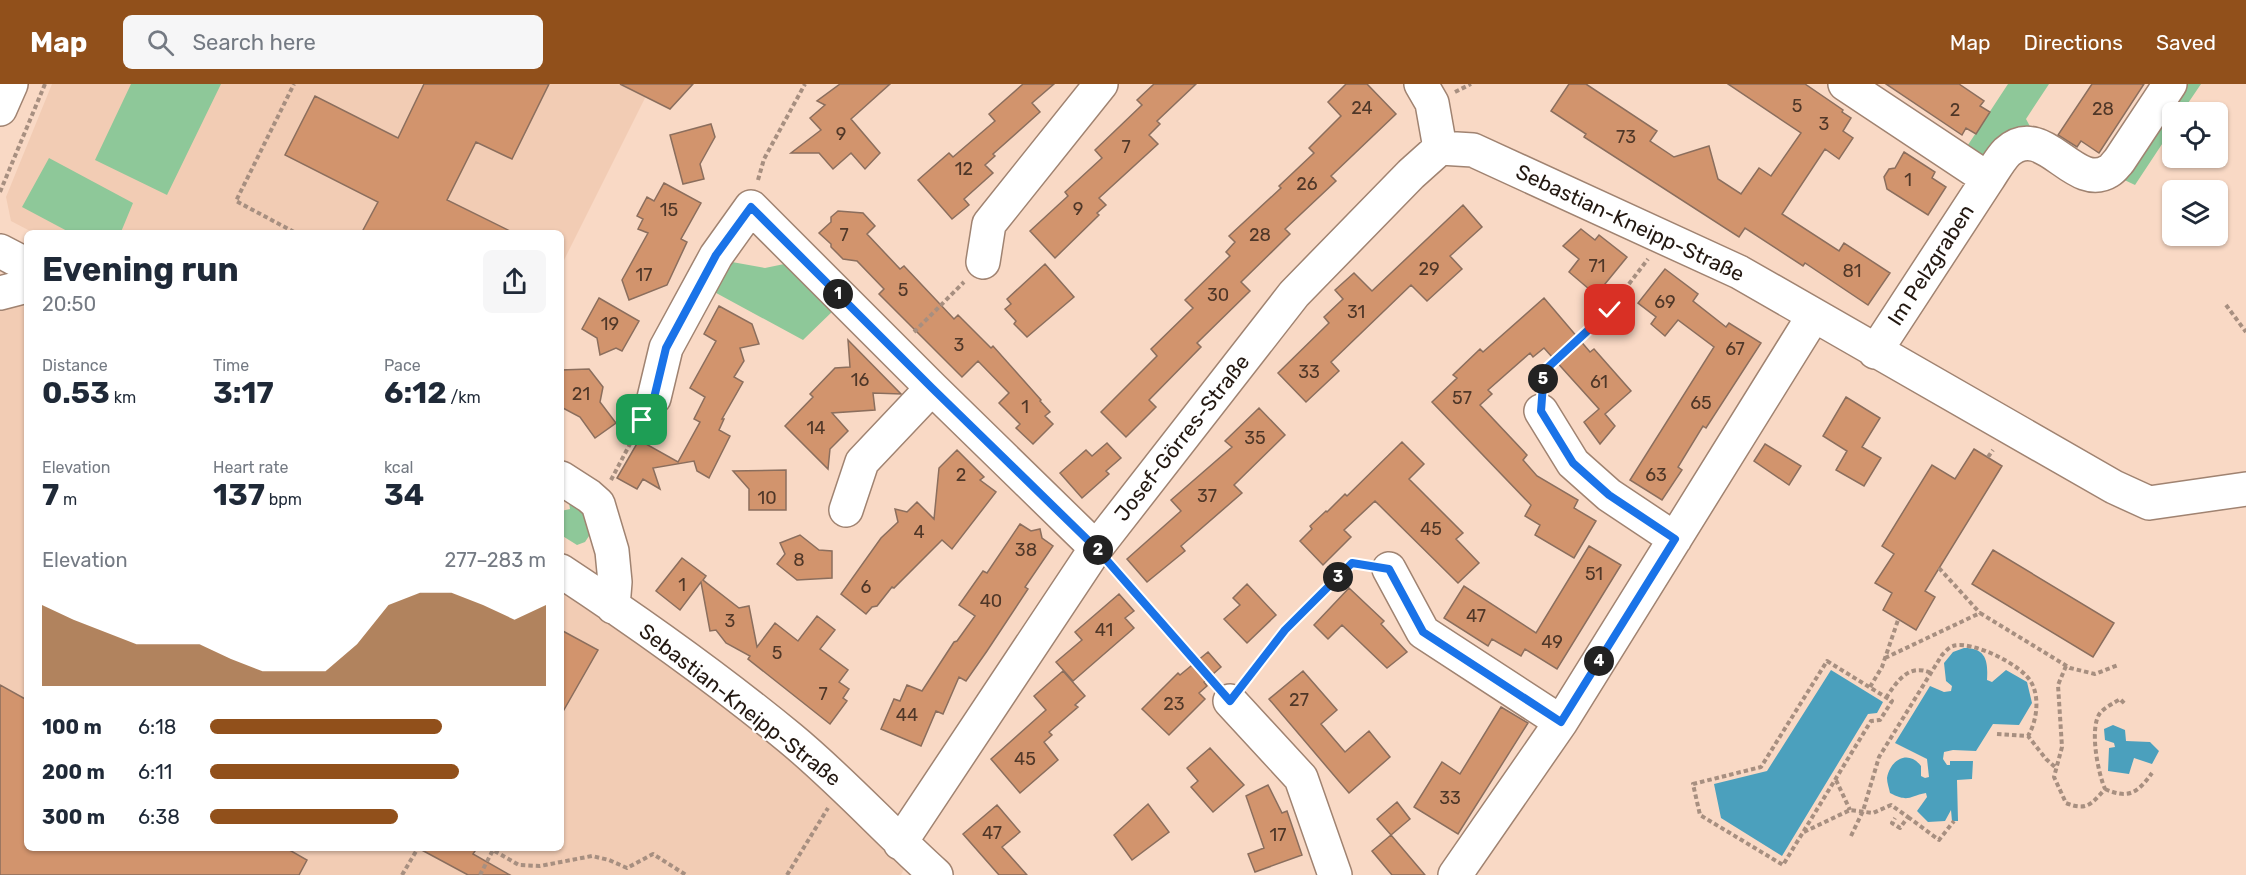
<!DOCTYPE html>
<meta charset="utf-8">
<style>
body{margin:0;font-family:Rubik,sans-serif;background:#f6f6f7;color:#1f2937;height:100vh;display:flex;flex-direction:column;font-size:22px;white-space:nowrap}
*{box-sizing:border-box;margin:0}
p{font-size:20px;color:#747a83}
.icon{flex:none;width:33px;height:33px;fill:none;stroke:currentColor;stroke-width:2;stroke-linecap:round;stroke-linejoin:round}
.map{position:relative;flex:1;overflow:hidden}
.panel{position:absolute;left:24px;top:146px;width:540px;height:621px;display:flex;flex-direction:column;background:#fff;border-radius:9px;box-shadow:0 2px 4px #0004}
.panel>*{flex:none}
.buttons{position:absolute;left:2162px;top:18px;display:grid;gap:12px}
.buttons a{display:grid;place-items:center;width:66px;height:66px;border-radius:9px;background:#fff;box-shadow:0 2px 4px #0004;font-size:30px}
.pin{position:absolute;display:grid;place-items:center;width:51px;height:51px;color:#fff;margin:-26px;border-radius:12px;box-shadow:0 3px 9px #0006}
.km{position:absolute;width:30px;height:30px;margin:-15px;border-radius:50%;background:#222;color:#fff;font-size:16px;line-height:30px;text-align:center}
.round{display:grid;place-items:center;flex:none;width:63px;height:63px;border-radius:9px;background:#f6f6f7}
.overview{display:flex;align-items:center;justify-content:space-between;height:102px;padding:0 18px}
h1{font-size:33px;font-weight:700;line-height:45px}
.figures{display:grid;grid-template-columns:repeat(3,1fr);gap:9px;height:102px;padding:6px 18px}
.figures div{display:grid;align-content:center}
.figures b{font-size:30px;font-weight:700}
.figures small{font-size:16px;font-weight:400}
.figures p{font-size:16px}
.chart{height:168px;padding:12px 18px}
.chart p{display:flex;justify-content:space-between}
.chart svg{width:100%;height:108px;margin-top:6px;fill:#91501b;opacity:.7}
ul{padding:0 18px;list-style:none;font-size:20px}
li{display:grid;grid-template-columns:96px 72px 1fr;align-items:center;height:45px}
li i{height:15px;border-radius:8px;background:#91501b}
header{display:flex;align-items:center;gap:36px;box-sizing:border-box;height:84px;padding:0 30px;background:#91501b;color:#fff}
header strong{font-size:28px}
nav{display:flex;gap:33px;margin-inline-start:auto;font-size:21px}
.search{width:420px;height:54px;background:#f6f6f7;display:flex;align-items:center;gap:15px;box-sizing:border-box;padding:0 21px;border-radius:9px;color:#747a83;font-size:22px}
.map>svg:first-child{display:block}
.built{fill:#f2ccb4}
.green{fill:#8ec899}
.water{fill:#4ba0bd}
.building{fill:#d2946d;stroke:#8b6e5d;stroke-width:1.5}
.lines{fill:none;stroke-linecap:round;stroke-linejoin:round}
.minor-casing{stroke:#a08371;stroke-width:36}
.path{stroke:#a78f80;stroke-width:4;stroke-dasharray:4.5 3;stroke-linecap:butt}
.minor{stroke:#fff;stroke-width:33}
.route-casing{stroke:#fff;stroke-width:12}
.route{stroke:#1a73e8;stroke-width:8}
.labels{text-anchor:middle;stroke-width:4.5;stroke-linejoin:round;paint-order:stroke}
.number-label{font-size:18px;fill:#4f3728}
.street-label{font-size:21px;fill:#231811;stroke:#fff}
</style>
<header>
<strong>Map</strong>
<div class="search"><svg class="icon" aria-label="search" viewBox="0 0 24 24"><circle cx="10" cy="10" r="6"/><path d="M15 15l6 6"/></svg>Search here</div>
<nav><a>Map</a><a>Directions</a><a>Saved</a></nav>
</header>
<div class="map">
<svg width="2246" height="791" viewBox="0 0 2246 791">
<rect width="100%" height="100%" fill="#f9d9c5"/>
<path class="built" d="M 52,0 L 652,0 L 561,182 L 561,148 L 32,148 L 11,137 L 6,113 Z
M 21,222 L 27,223 L 27,764 L 561,764 L 561,503 L 648,565 L 719,619 L 845,723 L 904,785 L 901,791 L 0,791 L 0,225 Z"/>
<path class="green" d="M 131,0 L 221,0 L 167,111 L 95,76 Z
M 2008,0 L 2049,0 L 2026,35 L 2033,48 L 1986,71 L 1975,73 L 1964,67 Z
M 2178,0 L 2201,0 L 2182,28 L 2172,28 L 2172,45 L 2135,101 L 2116,92 Z
M 49,74 L 133,119 L 121,148 L 69,148 L 22,123 Z
M 732,178 L 765,184 L 789,179 L 837,223 L 803,256 L 707,204 Z
M 569,419 L 586,427 L 591,449 L 585,458 L 577,461 L 561,451 L 561,427 L 570,425 Z"/>
<path class="water" d="M 1964,564 C 1987,564 1988,578 1987,596 L 1992,598 L 2006,586 L 2027,598 L 2032,619 L 2019,641 L 1993,640 L 1976,667 L 1953,666 L 1944,668 L 1943,675 L 1947,681 L 1950,681 L 1950,677 L 1973,677 L 1972,695 L 1957,696 L 1958,737 L 1952,737 L 1951,726 L 1945,737 L 1928,738 L 1917,727 L 1927,713 L 1926,709 C 1909,712 1909,719 1890,709 C 1889,704 1887,699 1887,694 C 1890,676 1908,665 1921,682 L 1921,692 L 1925,694 L 1929,693 L 1927,675 L 1895,659 L 1930,602 L 1944,608 L 1951,607 L 1952,602 L 1946,597 L 1944,579 L 1953,568 Z
M 1831,586 L 1883,618 L 1877,629 L 1868,630 L 1782,772 L 1721,734 L 1714,700 L 1767,687 Z
M 2113,641 L 2125,646 L 2126,657 L 2150,658 L 2159,667 L 2152,680 L 2134,674 L 2129,690 L 2108,687 L 2109,664 L 2115,663 L 2114,659 L 2105,656 L 2104,645 Z"/>
<path class="building" d="M 424,0 L 549,0 L 512,75 L 476,58 L 447,116 L 512,148 L 362,148 L 378,118 L 285,71 L 315,12 L 398,54 Z
M 620,0 L 693,0 L 670,25 Z
M 840,0 L 890,0 L 851,35 L 880,69 L 865,85 L 851,69 L 833,85 L 819,69 L 791,69 L 821,46 L 810,34 L 825,21 L 817,17 Z
M 1023,0 L 1054,0 L 1032,19 L 1040,28 L 993,70 L 995,72 L 985,81 L 993,89 L 964,115 L 969,121 L 952,135 L 918,96 L 949,69 L 953,73 L 995,37 L 989,30 Z
M 1154,0 L 1196,0 L 1157,37 L 1160,40 L 1149,51 L 1158,60 L 1099,114 L 1106,121 L 1097,129 L 1099,131 L 1055,174 L 1030,147 L 1068,112 L 1065,108 L 1102,74 L 1095,66 L 1142,21 L 1137,16 Z
M 1346,0 L 1367,0 L 1396,30 L 1331,92 L 1336,97 L 1285,145 L 1290,150 L 1241,198 L 1250,207 L 1197,259 L 1201,263 L 1149,316 L 1156,323 L 1126,353 L 1101,328 L 1157,272 L 1151,265 L 1193,224 L 1185,216 L 1230,172 L 1226,168 L 1235,158 L 1229,152 L 1281,104 L 1279,102 L 1314,69 L 1309,64 L 1341,32 L 1328,18 Z
M 1569,0 L 1586,0 L 1657,47 L 1650,57 L 1674,73 L 1709,62 L 1718,95 L 1741,110 L 1759,84 L 1771,92 L 1801,49 L 1728,0 L 1805,0 L 1843,26 L 1842,28 L 1851,34 L 1843,47 L 1853,54 L 1839,75 L 1825,65 L 1782,130 L 1839,167 L 1844,159 L 1890,189 L 1868,221 L 1805,179 L 1803,182 L 1745,144 L 1739,153 L 1584,53 L 1586,50 L 1551,27 Z
M 1886,0 L 1959,0 L 1984,17 L 1980,22 L 1990,28 L 1976,50 L 1966,44 L 1962,51 Z
M 2092,0 L 2144,0 L 2099,69 L 2081,57 L 2077,63 L 2058,51 Z
M 711,40 L 715,53 L 700,80 L 704,95 L 683,100 L 670,51 Z
M 1904,68 L 1935,88 L 1932,94 L 1946,103 L 1928,131 L 1887,105 L 1884,93 L 1889,85 L 1895,84 Z
M 664,99 L 701,119 L 681,155 L 687,158 L 667,201 L 629,216 L 622,196 L 648,149 L 638,145 L 643,135 L 637,132 L 647,113 L 654,117 Z
M 1463,121 L 1482,143 L 1450,172 L 1462,185 L 1427,217 L 1411,201 L 1331,278 L 1339,287 L 1306,318 L 1278,289 L 1329,239 L 1324,233 L 1343,215 L 1335,206 L 1354,189 L 1372,207 Z
M 838,127 L 863,129 L 875,142 L 867,150 L 900,185 L 904,182 L 954,235 L 958,231 L 991,264 L 993,262 L 1041,316 L 1040,317 L 1050,328 L 1045,332 L 1053,340 L 1033,360 L 1016,344 L 1020,340 L 999,319 L 1009,309 L 978,277 L 962,293 L 879,210 L 884,205 L 857,177 L 843,175 L 831,163 L 831,160 L 819,149 L 831,138 L 831,133 Z
M 1581,145 L 1595,156 L 1599,151 L 1627,173 L 1596,211 L 1569,188 L 1579,175 L 1563,162 Z
M 1045,180 L 1074,213 L 1027,253 L 1014,240 L 1016,237 L 1005,225 L 1011,220 L 1007,215 Z
M 1665,185 L 1698,210 L 1693,217 L 1726,243 L 1729,239 L 1761,259 L 1706,344 L 1703,342 L 1678,383 L 1682,386 L 1662,416 L 1630,396 L 1714,263 L 1678,236 L 1665,252 L 1651,240 L 1656,233 L 1638,219 Z
M 599,214 L 639,237 L 622,267 L 616,264 L 600,271 L 597,254 L 582,245 Z
M 1544,214 L 1590,268 L 1594,265 L 1631,307 L 1605,330 L 1615,342 L 1600,360 L 1584,338 L 1599,325 L 1544,264 L 1533,273 L 1530,269 L 1488,306 L 1492,310 L 1480,321 L 1527,371 L 1523,376 L 1537,392 L 1578,416 L 1574,424 L 1596,437 L 1574,474 L 1535,451 L 1540,441 L 1525,432 L 1531,421 L 1432,318 L 1457,294 L 1453,291 L 1480,265 L 1483,268 Z
M 719,222 L 752,240 L 759,260 L 740,264 L 744,277 L 734,293 L 743,298 L 722,335 L 724,335 L 719,346 L 730,352 L 709,394 L 697,387 L 694,377 L 653,384 L 660,405 L 643,395 L 637,405 L 617,394 L 639,356 L 678,378 L 700,338 L 694,335 L 705,313 L 690,304 L 716,257 L 704,250 Z
M 848,256 L 901,310 L 873,309 L 875,326 L 832,329 L 848,347 L 830,365 L 828,385 L 785,342 L 813,313 L 810,310 L 835,284 L 850,283 Z
M 589,285 L 603,303 L 600,318 L 616,339 L 595,354 L 580,333 L 561,323 L 561,286 Z
M 1846,313 L 1880,334 L 1862,363 L 1881,374 L 1864,402 L 1836,386 L 1847,367 L 1823,352 Z
M 1259,324 L 1285,351 L 1234,401 L 1242,409 L 1181,462 L 1185,467 L 1147,498 L 1127,475 L 1181,427 L 1171,416 L 1232,363 L 1225,357 Z
M 1402,358 L 1424,380 L 1409,395 L 1463,449 L 1456,455 L 1479,479 L 1458,499 L 1375,417 L 1344,446 L 1351,453 L 1323,481 L 1300,457 L 1312,445 L 1310,442 L 1326,427 L 1327,428 L 1345,410 L 1347,412 Z
M 1107,359 L 1121,374 L 1106,387 L 1109,390 L 1082,414 L 1060,389 L 1086,366 L 1092,372 Z
M 1765,360 L 1801,382 L 1789,401 L 1754,377 Z
M 1974,365 L 2002,382 L 1925,507 L 1935,513 L 1916,546 L 1883,526 L 1892,509 L 1875,499 L 1894,470 L 1882,462 L 1932,381 L 1955,395 Z
M 957,366 L 984,393 L 980,396 L 996,408 L 952,465 L 942,456 L 894,504 L 892,503 L 877,522 L 872,523 L 866,530 L 841,510 L 881,454 L 898,438 L 895,425 L 907,428 L 917,418 L 934,435 L 939,384 Z
M 786,386 L 786,426 L 749,426 L 749,405 L 733,387 Z
M 1020,440 L 1031,447 L 1040,445 L 1042,454 L 1053,462 L 1025,503 L 1028,505 L 987,567 L 966,597 L 959,593 L 943,630 L 936,627 L 921,662 L 881,645 L 894,615 L 900,617 L 907,601 L 922,607 L 954,558 L 957,557 L 975,532 L 959,521 L 983,487 L 987,489 Z
M 800,451 L 819,466 L 832,467 L 832,494 L 797,496 L 777,480 L 785,470 L 780,459 Z
M 1589,462 L 1621,481 L 1557,585 L 1525,565 L 1521,572 L 1492,555 L 1488,562 L 1444,534 L 1464,502 L 1536,549 Z
M 1993,466 L 2114,539 L 2093,573 L 1972,500 Z
M 682,474 L 706,492 L 703,496 L 739,524 L 749,522 L 757,563 L 775,539 L 798,557 L 817,532 L 835,546 L 820,565 L 848,586 L 839,598 L 849,605 L 843,614 L 847,617 L 830,640 L 748,575 L 750,572 L 726,559 L 716,546 L 710,547 L 701,498 L 680,526 L 656,507 Z
M 1247,500 L 1276,531 L 1247,559 L 1224,535 L 1240,521 L 1233,514 Z
M 1349,504 L 1384,537 L 1381,540 L 1407,568 L 1387,584 L 1342,541 L 1328,555 L 1314,541 Z
M 1119,510 L 1134,527 L 1125,534 L 1134,544 L 1073,597 L 1056,578 L 1082,556 L 1075,548 Z
M 561,546 L 598,566 L 561,631 Z
M 1208,568 L 1221,583 L 1204,598 L 1207,602 L 1199,609 L 1205,615 L 1169,651 L 1142,625 L 1178,589 L 1180,591 Z
M 1063,587 L 1085,612 L 1075,621 L 1078,623 L 1049,648 L 1052,651 L 1044,658 L 1058,676 L 1020,709 L 991,675 L 1046,626 L 1034,612 Z
M 1303,587 L 1337,626 L 1321,640 L 1345,668 L 1369,647 L 1390,673 L 1349,709 L 1269,615 Z
M 0,601 L 27,616 L 27,764 L 286,764 L 307,776 L 299,791 L 0,791 Z
M 1501,623 L 1528,639 L 1458,750 L 1414,723 L 1442,678 L 1460,690 Z
M 1210,664 L 1244,701 L 1213,728 L 1191,703 L 1198,697 L 1187,684 Z
M 1268,701 L 1282,729 L 1287,727 L 1302,771 L 1255,788 L 1248,770 L 1264,764 L 1246,712 Z
M 1397,718 L 1410,735 L 1391,751 L 1377,735 Z
M 1148,720 L 1169,748 L 1132,776 L 1114,751 Z
M 997,721 L 1020,748 L 1002,763 L 1027,791 L 999,791 L 963,750 Z
M 1391,751 L 1425,791 L 1392,791 L 1372,767 Z
M 418,764 L 477,764 L 473,770 L 510,791 L 468,791 Z"/>
<g class="lines">
<defs>
<path id="minor" d="M 1421,0 L 1432,19 L 1440,64
M 1845,0 L 1988,95 C 1994,86 2000,75 2007,68 C 2044,35 2074,109 2109,87 C 2113,85 2116,80 2119,77 L 2170,0
M 0,25 L 11,0
M 1440,64 L 1473,66 L 1739,188 L 2114,403 L 2149,419 L 2246,405
M 0,167 L 27,181
M 983,178 L 989,140 L 1101,0
M 0,209 L 27,202
M 1875,268 L 1988,95
M 654,314 L 666,264 L 716,172 L 751,123 L 932,304 L 1096,464
M 1541,327 L 1573,379 L 1609,411 L 1675,455
M 561,394 L 589,412 L 598,420 L 612,467 L 615,498 L 613,523
M 846,426 L 862,378 L 932,304
M 1389,485 L 1423,548 L 1561,638
M 561,487 C 640,539 717,594 790,654 C 841,696 886,746 936,791
M 1230,617 L 1301,694 L 1335,791
M 900,759 L 1096,464 L 1294,210 L 1411,90 L 1440,64
M 1455,791 L 1561,638 L 1814,231"/>
</defs>
<use href="#minor" class="minor-casing"/>
<path class="path" d="M 1455,8 L 1471,0
M 758,96 L 764,75 L 805,0
M 0,108 L 45,0
M 294,148 L 236,117 L 294,0
M 2226,221 L 2246,248
M 914,248 L 964,198
M 1543,300 L 1544,287 L 1609,226 L 1648,175
M 1988,373 L 1993,366
M 611,396 L 641,339
M 1939,484 L 1980,529
M 1116,486 L 1214,597
M 1885,574 L 1980,529 L 2070,584 L 2095,590 L 2118,581
M 1827,577 L 1892,617 L 1880,636 L 1871,637 L 1783,781 L 1700,731 L 1693,700 L 1761,683 Z
M 2066,582 L 2058,601 L 2062,663 L 2054,693 L 2066,719 C 2086,727 2091,721 2105,705 C 2098,689 2089,644 2100,629 C 2104,624 2114,619 2120,615 L 2126,621
M 1247,595 L 1285,546 L 1352,479 L 1361,481
M 1870,603 L 1882,583 L 1898,536
M 1886,614 C 1897,597 1909,579 1931,589
M 1997,650 L 2028,652 L 2046,675 L 2056,684
M 1836,696 L 1850,726
M 2105,705 C 2128,715 2137,710 2152,689
M 1908,733 L 1939,756 L 1954,737
M 1804,748 L 1850,726 L 1873,729 L 1891,721 L 1908,733 L 1900,744 L 1892,739 L 1895,734
M 1851,752 L 1863,727 L 1879,673 L 1942,571 C 1945,568 1949,563 1953,562 C 1972,556 2022,581 2031,598 C 2040,613 2037,637 2028,652
M 402,791 L 418,764
M 480,791 L 493,766 L 519,781 L 540,782 L 592,772 L 609,776 L 627,784 L 653,770 L 686,791
M 787,791 L 828,724"/>
<use href="#minor" class="minor"/>
</g>
<g class="lines">
<defs>
<path id="route" d="M 642,336 L 654,314 L 666,264 L 716,171 L 751,123 L 932,304 L 1096,464 L 1230,617 L 1285,546 L 1352,479 L 1389,485 L 1423,548 L 1561,638 L 1675,455 L 1609,411 L 1573,379 L 1541,327 L 1544,287 L 1610,226"/>
</defs>
<use href="#route" class="route-casing"/>
<use href="#route" class="route"/>
</g>
<g class="labels">
<g class="number-label">
<text x="1797" y="28">5</text>
<text x="1362" y="30">24</text>
<text x="2103" y="31">28</text>
<text x="1955" y="32">2</text>
<text x="1824" y="46">3</text>
<text x="841" y="56">9</text>
<text x="1626" y="59">73</text>
<text x="1126" y="69">7</text>
<text x="964" y="91">12</text>
<text x="1908" y="102">1</text>
<text x="1307" y="106">26</text>
<text x="1078" y="131">9</text>
<text x="669" y="132">15</text>
<text x="844" y="157">7</text>
<text x="1260" y="157">28</text>
<text x="1597" y="188">71</text>
<text x="1429" y="191">29</text>
<text x="1852" y="193">81</text>
<text x="644" y="197">17</text>
<text x="903" y="212">5</text>
<text x="1218" y="217">30</text>
<text x="1665" y="224">69</text>
<text x="1356" y="234">31</text>
<text x="610" y="246">19</text>
<text x="959" y="267">3</text>
<text x="1735" y="271">67</text>
<text x="1309" y="294">33</text>
<text x="860" y="302">16</text>
<text x="1599" y="304">61</text>
<text x="581" y="316">21</text>
<text x="1462" y="320">57</text>
<text x="1701" y="325">65</text>
<text x="1025" y="329">1</text>
<text x="816" y="350">14</text>
<text x="1255" y="360">35</text>
<text x="961" y="397">2</text>
<text x="1656" y="397">63</text>
<text x="1207" y="418">37</text>
<text x="767" y="420">10</text>
<text x="1431" y="451">45</text>
<text x="919" y="454">4</text>
<text x="1026" y="472">38</text>
<text x="799" y="482">8</text>
<text x="1594" y="496">51</text>
<text x="682" y="507">1</text>
<text x="866" y="509">6</text>
<text x="991" y="523">40</text>
<text x="1476" y="538">47</text>
<text x="730" y="543">3</text>
<text x="1104" y="552">41</text>
<text x="1552" y="564">49</text>
<text x="777" y="575">5</text>
<text x="823" y="616">7</text>
<text x="1299" y="622">27</text>
<text x="1174" y="626">23</text>
<text x="907" y="637">44</text>
<text x="1025" y="681">45</text>
<text x="1450" y="720">33</text>
<text x="992" y="755">47</text>
<text x="1278" y="757">17</text>
</g>
<g class="street-label">
<text transform="translate(1630 139) rotate(25)" y="7">Sebastian-Kneipp-Straße</text>
<text transform="translate(1931 181) rotate(-57)" y="7">Im Pelzgraben</text>
<text transform="translate(1182 354) rotate(-52)" y="7">Josef-Görres-Straße</text>
<text transform="translate(740 621) rotate(38)" y="7">Sebastian-Kneipp-Straße</text>
</g>
</g>
</svg>
<div class="buttons">
<a><svg class="icon" aria-label="locate" viewBox="0 0 24 24"><circle cx="12" cy="12" r="6"/><path d="M12 2v4M12 18v4M2 12h4M18 12h4"/></svg></a>
<a><svg class="icon" aria-label="layers" viewBox="0 0 24 24"><path d="M12 4l9 5-9 5-9-5zM3 14l9 5 9-5"/></svg></a>
</div>
<div class="pin" style="left:642px;top:336px;background:#1e9e55"><svg class="icon" aria-label="arrive" viewBox="0 0 24 24"><path d="M6 21V4h12l-3 4 3 4H6"/></svg></div>
<div class="pin" style="left:1610px;top:226px;background:#d93025"><svg class="icon" aria-label="check" viewBox="0 0 24 24"><path d="M5 12l5 5 9-10"/></svg></div>
<b class="km" style="left:838px;top:210px">1</b>
<b class="km" style="left:1098px;top:466px">2</b>
<b class="km" style="left:1338px;top:493px">3</b>
<b class="km" style="left:1599px;top:577px">4</b>
<b class="km" style="left:1543px;top:295px">5</b>
<section class="panel">
<div class="overview"><div><h1>Evening run</h1><p>20:50</p></div><a class="round"><svg class="icon" aria-label="share" viewBox="0 0 24 24"><path d="M12 15V3M7 8l5-5 5 5M5 13v7h14v-7"/></svg></a></div>
<div class="figures">
<div><p>Distance</p><b>0.53<small> km</small></b></div>
<div><p>Time</p><b>3:17</b></div>
<div><p>Pace</p><b>6:12<small> /km</small></b></div>
</div>
<div class="figures">
<div><p>Elevation</p><b>7<small> m</small></b></div>
<div><p>Heart rate</p><b>137<small> bpm</small></b></div>
<div><p>kcal</p><b>34</b></div>
</div>
<div class="chart"><p><span>Elevation</span>277–283 m</p>
<svg viewBox="0 0 160 44" preserveAspectRatio="none"><path d="M0 44V11L10 17L20 22L30 27L40 27L50 27L60 33L70 38L80 38L90 38L100 27L110 11L120 6L130 6L140 11L150 17L160 11V44z"/></svg>
</div>
<ul>
<li><b>100 m</b>6:18<i style="width:69%"></i></li>
<li><b>200 m</b>6:11<i style="width:74%"></i></li>
<li><b>300 m</b>6:38<i style="width:56%"></i></li>
</ul>
</section>
</div>
